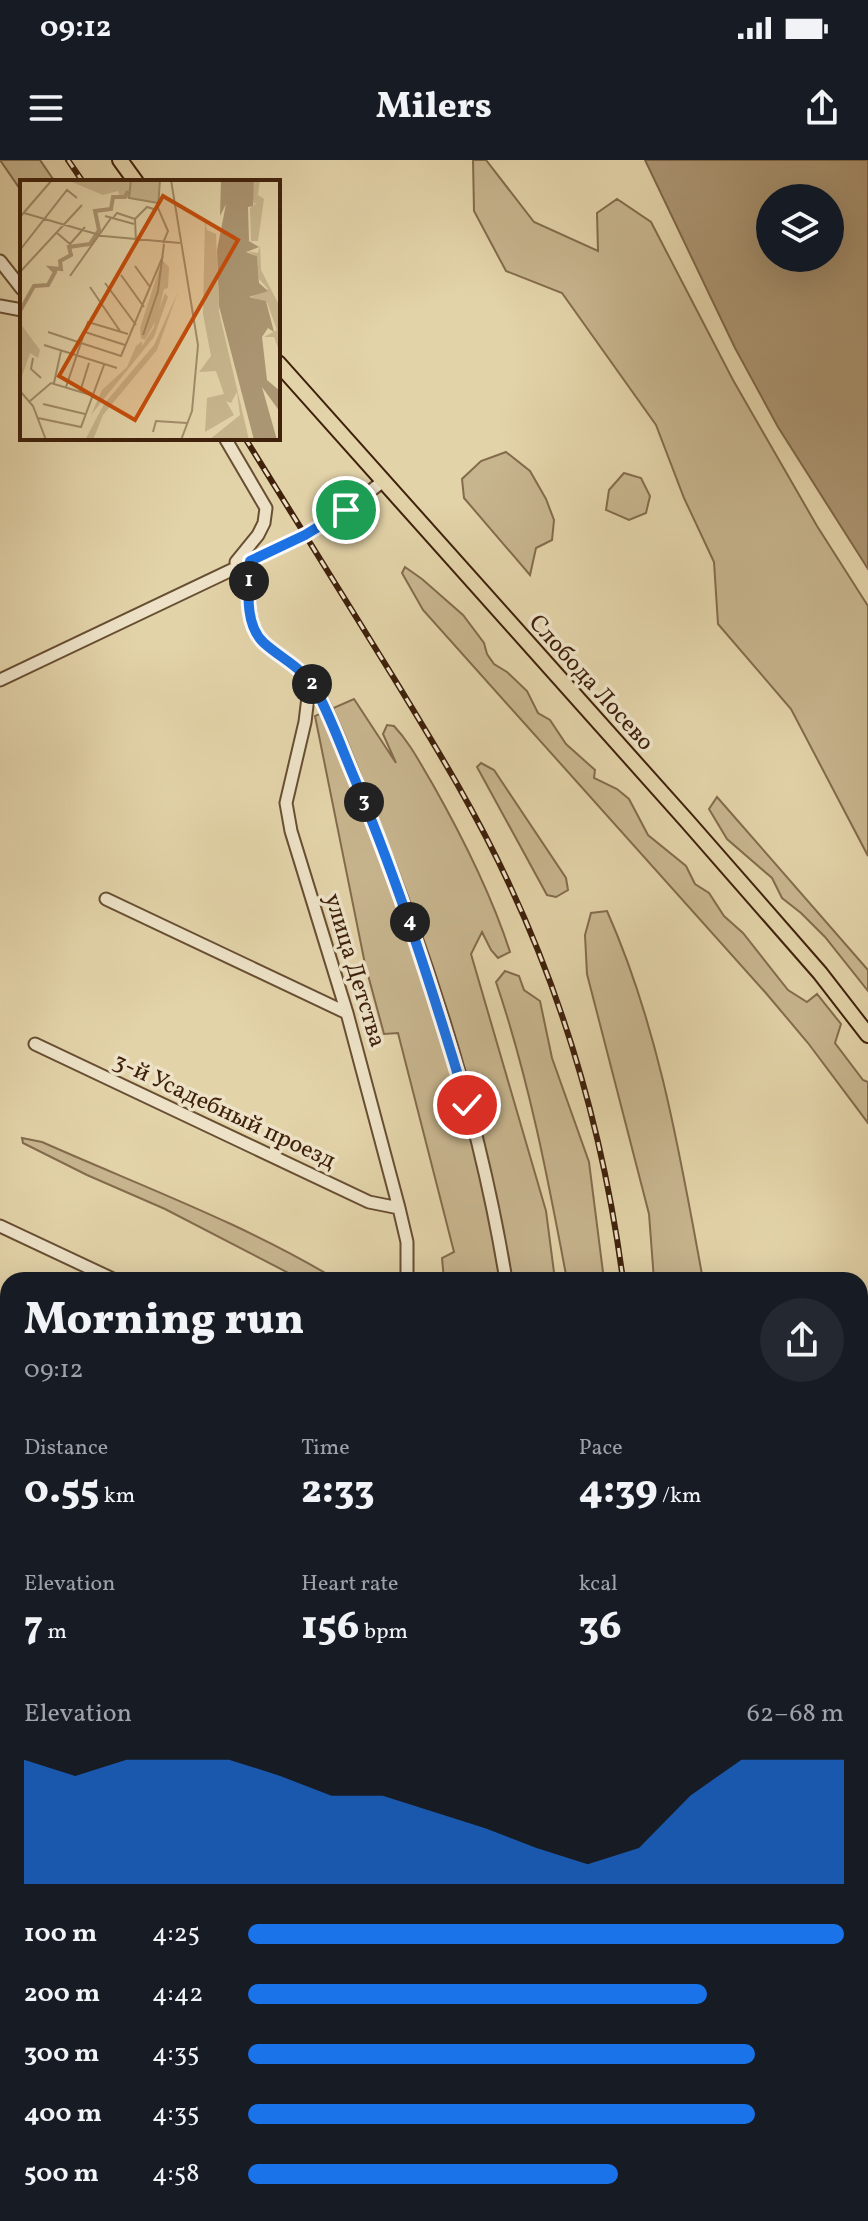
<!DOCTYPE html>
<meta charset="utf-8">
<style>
body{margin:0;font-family:Vollkorn,serif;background:#242831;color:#f1f3f6;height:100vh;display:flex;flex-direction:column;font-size:30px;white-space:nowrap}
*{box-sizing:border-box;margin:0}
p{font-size:26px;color:#9ea1a6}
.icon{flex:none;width:44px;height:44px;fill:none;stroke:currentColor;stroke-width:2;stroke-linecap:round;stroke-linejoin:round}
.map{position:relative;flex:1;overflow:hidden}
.panel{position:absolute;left:0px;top:1112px;width:868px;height:950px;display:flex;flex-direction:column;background:#171b24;border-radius:24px 24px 0 0;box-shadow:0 8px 32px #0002}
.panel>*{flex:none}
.fabs{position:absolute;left:756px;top:24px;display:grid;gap:16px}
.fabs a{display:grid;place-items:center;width:88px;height:88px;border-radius:50%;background:#171b24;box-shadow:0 8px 32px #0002;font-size:40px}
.pin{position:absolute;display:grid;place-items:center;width:68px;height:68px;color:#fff;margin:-34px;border:4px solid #fff;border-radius:50%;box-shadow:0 2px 8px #0007}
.km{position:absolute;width:40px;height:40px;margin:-20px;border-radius:50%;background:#222;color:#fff;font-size:22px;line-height:40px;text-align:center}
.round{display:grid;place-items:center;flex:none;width:84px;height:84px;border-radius:42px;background:#242831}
.summary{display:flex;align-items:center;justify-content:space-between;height:136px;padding:0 24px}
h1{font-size:44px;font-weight:800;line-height:60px}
.figures{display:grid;grid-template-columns:repeat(3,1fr);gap:12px;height:136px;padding:8px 24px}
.figures div{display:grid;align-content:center}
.figures b{font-size:40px;font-weight:800}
.figures small{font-size:22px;font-weight:400}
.figures p{font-size:22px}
.chart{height:224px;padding:16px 24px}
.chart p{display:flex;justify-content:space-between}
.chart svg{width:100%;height:144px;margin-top:8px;fill:#1a73e8;opacity:.7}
ul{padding:0 24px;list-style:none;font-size:26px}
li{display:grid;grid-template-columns:128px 96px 1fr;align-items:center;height:60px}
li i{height:20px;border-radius:10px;background:#1a73e8}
.status{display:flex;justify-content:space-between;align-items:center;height:56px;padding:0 40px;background:#171b24;direction:ltr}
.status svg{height:22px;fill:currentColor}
header{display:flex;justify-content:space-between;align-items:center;height:104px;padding:0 24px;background:#171b24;font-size:36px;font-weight:800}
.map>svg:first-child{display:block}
.green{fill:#c7b58e;stroke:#836b4c;stroke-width:2}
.water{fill:#ab9673;stroke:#806749;stroke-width:2;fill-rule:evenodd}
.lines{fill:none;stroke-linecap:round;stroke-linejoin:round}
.minor-casing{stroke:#684e32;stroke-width:15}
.major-casing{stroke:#3f210b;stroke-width:18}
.minor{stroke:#ede2c7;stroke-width:11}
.major{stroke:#e3d3a9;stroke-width:14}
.rail-casing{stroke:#3f210b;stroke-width:6}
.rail{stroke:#ede2c7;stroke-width:3;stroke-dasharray:9;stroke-linecap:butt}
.route-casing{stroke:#fff;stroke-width:16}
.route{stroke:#1a73e8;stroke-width:10}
.labels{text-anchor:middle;stroke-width:7;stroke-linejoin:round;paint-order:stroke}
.street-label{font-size:24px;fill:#3f210b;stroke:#ede2c7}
.inset-river{fill:none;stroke:#ab9673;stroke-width:4}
.inset-road{fill:none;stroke:#a18c6a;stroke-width:2}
.view{fill:#c64e0c;fill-opacity:0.15;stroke:#c64e0c;stroke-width:4}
.inset-edge{fill:none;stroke:#3f210b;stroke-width:4}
</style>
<div class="status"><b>09:12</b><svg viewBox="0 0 49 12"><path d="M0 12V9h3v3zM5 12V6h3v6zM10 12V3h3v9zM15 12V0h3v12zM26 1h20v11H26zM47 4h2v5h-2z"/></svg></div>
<header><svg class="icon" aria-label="menu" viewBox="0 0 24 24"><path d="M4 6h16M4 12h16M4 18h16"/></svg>Milers<svg class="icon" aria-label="share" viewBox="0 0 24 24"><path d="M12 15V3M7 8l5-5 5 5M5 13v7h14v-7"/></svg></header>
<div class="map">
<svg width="868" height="2061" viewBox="0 0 868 2061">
<rect width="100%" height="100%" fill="#e3d3a9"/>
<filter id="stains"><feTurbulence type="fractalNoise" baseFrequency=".0025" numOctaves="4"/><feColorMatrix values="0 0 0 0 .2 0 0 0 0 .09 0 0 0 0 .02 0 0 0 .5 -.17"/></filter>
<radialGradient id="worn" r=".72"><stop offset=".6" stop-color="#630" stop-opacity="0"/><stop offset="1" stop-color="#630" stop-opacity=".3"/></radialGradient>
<path class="green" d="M 0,0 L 40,0 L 55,22 L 22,22 L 22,32 Z
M 473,0 L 486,0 L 534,62 L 598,91 L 597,53 L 617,39 L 651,62 L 733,220 L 817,366 L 868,446 L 868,696 L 791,549 L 718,464 L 714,402 L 684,338 L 656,265 L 562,133 L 506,111 L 474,51 Z
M 506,292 L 530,311 L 546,339 L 554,360 L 552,380 L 536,388 L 530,415 L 464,338 L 462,319 L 481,301 Z
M 624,313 L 641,318 L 650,336 L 646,353 L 629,360 L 606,350 L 609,330 Z
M 405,407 L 422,419 L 463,455 L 484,483 L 487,494 L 494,504 L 507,512 L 527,531 L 538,553 L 550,560 L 566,584 L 595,610 L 594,618 L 617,629 L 629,639 L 648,675 L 686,706 L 695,724 L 709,733 L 724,756 L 743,773 L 788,830 L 807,842 L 817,834 L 841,864 L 835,883 L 863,920 L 868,922 L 868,963 L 808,883 L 765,832 L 423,450 L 402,413 Z
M 354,539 L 396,603 L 383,574 L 387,565 L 394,566 C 410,583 420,603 432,623 C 462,676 491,733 510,792 L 498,798 L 491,790 L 482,772 L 471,794 L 546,1051 L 555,1120 L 444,1120 L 442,1098 L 454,1092 L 398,873 L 384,874 L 365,804 L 315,556 Z
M 481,603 L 494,610 L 566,718 L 568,730 L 556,737 L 547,735 L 477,607 Z
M 717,637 L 868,810 L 868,831 L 825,777 L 801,753 L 782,738 L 772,718 L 727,679 L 709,649 Z
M 607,751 C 659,868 680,995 703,1120 L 654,1120 L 649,1054 L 587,814 L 585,775 L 591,753 Z
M 505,811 L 519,816 L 524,830 L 540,841 L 552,898 L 589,1002 L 604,1120 L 567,1120 C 548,1019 529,919 496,822 Z
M 22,978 L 42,982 C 141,1026 245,1064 337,1120 L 302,1120 L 165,1049 L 87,1015 L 23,983 Z
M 458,2054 L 493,2054 L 492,2061 L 457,2061 Z
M 536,2054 L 598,2054 L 596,2061 L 534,2061 Z"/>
<path class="water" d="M 645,0 L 868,0 L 868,409 L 778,267 L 735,188 ZM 770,38 L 830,38 L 830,98 L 770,98 Z"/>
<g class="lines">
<defs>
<path id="minor" d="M 0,101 L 22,129
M 0,146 L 22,150
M 225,278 L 266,348 L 264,363 L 258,375 L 236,402 L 237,408
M 250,401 C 249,425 244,464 263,482 C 282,500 304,507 317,531 C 338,570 352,613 369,654 C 430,803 480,961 506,1120
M 304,516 L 308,537 L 305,562 L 286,643 L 291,671 L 347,853 L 399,1048 L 407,1082 L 407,1120
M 0,520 L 305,375 L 346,350 L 382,322
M 106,739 L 347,853
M 35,884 L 369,1042 L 399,1048
M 0,1066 L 115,1120
M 0,1229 L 8,1233
M 0,1441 L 8,1439
M 0,1542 L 8,1581
M 0,1671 L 8,1669
M 0,1814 L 8,1813
M 108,2054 L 109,2061
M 253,2054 L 255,2061
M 402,2054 L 402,2061"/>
<path id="major" d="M 120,0 L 136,22
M 278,203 L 687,661 L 820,813 L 868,875"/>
</defs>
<use href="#minor" class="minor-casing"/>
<use href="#major" class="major-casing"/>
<use href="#minor" class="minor"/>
<use href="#major" class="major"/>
<defs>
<path id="rail" d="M 68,0 L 83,22
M 245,278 C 294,357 343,436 392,515 C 434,584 476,652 510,726 C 568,850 605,984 623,1120
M 507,2061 L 509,2054"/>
</defs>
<use href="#rail" class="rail-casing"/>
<use href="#rail" class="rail"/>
</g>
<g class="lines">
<defs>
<path id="route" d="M 346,350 L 305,375 L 250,401 C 249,425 243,464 264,483 C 283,500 304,508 317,532 C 332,560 343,592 356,622 C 400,727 434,835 467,945"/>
</defs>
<use href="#route" class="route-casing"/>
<use href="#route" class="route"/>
</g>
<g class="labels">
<g class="street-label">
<text transform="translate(592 522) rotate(48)" y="8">Слобода Лосево</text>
<text transform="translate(356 810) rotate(73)" y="8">улица Детства</text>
<text transform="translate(225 950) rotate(25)" y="8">3-й Усадебный проезд</text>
</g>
</g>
<g transform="translate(20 20)">
<rect width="260" height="260" fill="#e3d3a9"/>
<path d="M 47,0 L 140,0 L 139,23 L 100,17 L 98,11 L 83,15 ZM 235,0 L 240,0 L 238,15 L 244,19 L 238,61 L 231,61 L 230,28 L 238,22 L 234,24 L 232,15 ZM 185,39 L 187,50 L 196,54 L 199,132 L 229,260 L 189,260 L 220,235 L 217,212 L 211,223 L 206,221 L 214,235 L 185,252 L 187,218 L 204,214 L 196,191 L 179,192 L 191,176 L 183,134 ZM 240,65 L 241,90 L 259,125 L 260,173 L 254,157 L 244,157 L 257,150 L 247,122 L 231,117 L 248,109 L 239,99 L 237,76 L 227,71 L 238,73 ZM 142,80 L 149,87 L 148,108 L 144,109 L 139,130 L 145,113 L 148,117 L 134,157 L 71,235 L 82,210 L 107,187 L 116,166 L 122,161 L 122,166 L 134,147 L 135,142 L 125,160 L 121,158 L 120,148 ZM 158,112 L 137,170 L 83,235 L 73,260 L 65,260 L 84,224 L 134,165 ZM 0,143 L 20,170 L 18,178 L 10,173 L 0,202 Z" fill="#c7b58e"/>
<path d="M 201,0 L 234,0 L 233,26 L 228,27 L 229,61 L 239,67 L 226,72 L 237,76 L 239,103 L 248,111 L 229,117 L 246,121 L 254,152 L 248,148 L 242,157 L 247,200 L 260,211 L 260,232 L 242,207 L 257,260 L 234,260 L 199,126 L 197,70 L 206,24 L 200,36 Z" fill="#ab9673"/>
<path class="inset-river" d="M 0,131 L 14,106 L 28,105 L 35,92 L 31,88 L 41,89 L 40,81 L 51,75 L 49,67 L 70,64 L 79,50 L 75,31 L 91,29 L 93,17 L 105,17 L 108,11"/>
<path class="inset-road" d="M 111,0 L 109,18 L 138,23M 140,0 L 138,28 L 148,51 L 143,63M 151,0 L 178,165 L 172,231 L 161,260M 4,33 L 83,56 L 160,63M 85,36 L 114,44M 0,37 L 32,0M 93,38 L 97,33 L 115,39M 36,52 L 50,64 L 65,47M 116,61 L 115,39 L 127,27 L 137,30M 0,70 L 47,10 L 57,18M 115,86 L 130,107M 0,92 L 62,25M 101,95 L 124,127M 50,96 L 91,38M 85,103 L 116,145M 70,107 L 100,151M 28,152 L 61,163M 65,152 L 105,165M 123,155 L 138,111 L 144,64M 61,163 L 101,176 L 143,76M 24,165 L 97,188M 13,178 L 11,189 L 21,198M 34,203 L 41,171M 46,207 L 68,142 L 108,154M 0,211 L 13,226 L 26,260M 60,212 L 69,183M 10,221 L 31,203 L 74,216M 23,224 L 65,234M 18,238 L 61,247 L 84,185M 133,252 L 136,241 L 167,243"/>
<path class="view" d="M 143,16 L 218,60 L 115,240 L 39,196 Z"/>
<rect width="260" height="260" class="inset-edge"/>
</g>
<rect width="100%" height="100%" filter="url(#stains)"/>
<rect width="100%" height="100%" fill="url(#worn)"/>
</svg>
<div class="fabs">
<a><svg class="icon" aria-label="layers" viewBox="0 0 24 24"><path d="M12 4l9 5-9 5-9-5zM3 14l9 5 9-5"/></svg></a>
</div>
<div class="pin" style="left:346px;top:350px;background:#1e9e55"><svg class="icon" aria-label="arrive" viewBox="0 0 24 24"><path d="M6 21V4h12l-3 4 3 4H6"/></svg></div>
<div class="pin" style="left:467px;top:945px;background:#d93025"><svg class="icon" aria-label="check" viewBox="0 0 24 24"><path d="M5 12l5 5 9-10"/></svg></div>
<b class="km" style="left:249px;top:421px">1</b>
<b class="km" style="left:312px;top:524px">2</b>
<b class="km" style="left:364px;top:642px">3</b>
<b class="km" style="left:410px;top:762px">4</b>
<section class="panel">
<div class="summary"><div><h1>Morning run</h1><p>09:12</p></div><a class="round"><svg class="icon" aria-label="share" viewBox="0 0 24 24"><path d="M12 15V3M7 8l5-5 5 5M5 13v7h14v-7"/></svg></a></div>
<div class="figures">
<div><p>Distance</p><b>0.55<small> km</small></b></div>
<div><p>Time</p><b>2:33</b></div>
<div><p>Pace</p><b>4:39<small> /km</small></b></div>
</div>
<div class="figures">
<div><p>Elevation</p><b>7<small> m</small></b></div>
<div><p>Heart rate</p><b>156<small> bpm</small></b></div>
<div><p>kcal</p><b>36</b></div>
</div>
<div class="chart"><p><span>Elevation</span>62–68 m</p>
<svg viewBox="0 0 160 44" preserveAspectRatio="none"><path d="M0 44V6L10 11L20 6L30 6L40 6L50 11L60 17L70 17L80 22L90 27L100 33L110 38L120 33L130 17L140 6L150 6L160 6V44z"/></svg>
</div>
<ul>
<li><b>100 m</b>4:25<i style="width:100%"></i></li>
<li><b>200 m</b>4:42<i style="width:77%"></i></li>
<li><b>300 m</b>4:35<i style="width:85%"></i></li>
<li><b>400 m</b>4:35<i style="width:85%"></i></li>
<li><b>500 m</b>4:58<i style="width:62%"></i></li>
</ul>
</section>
</div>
